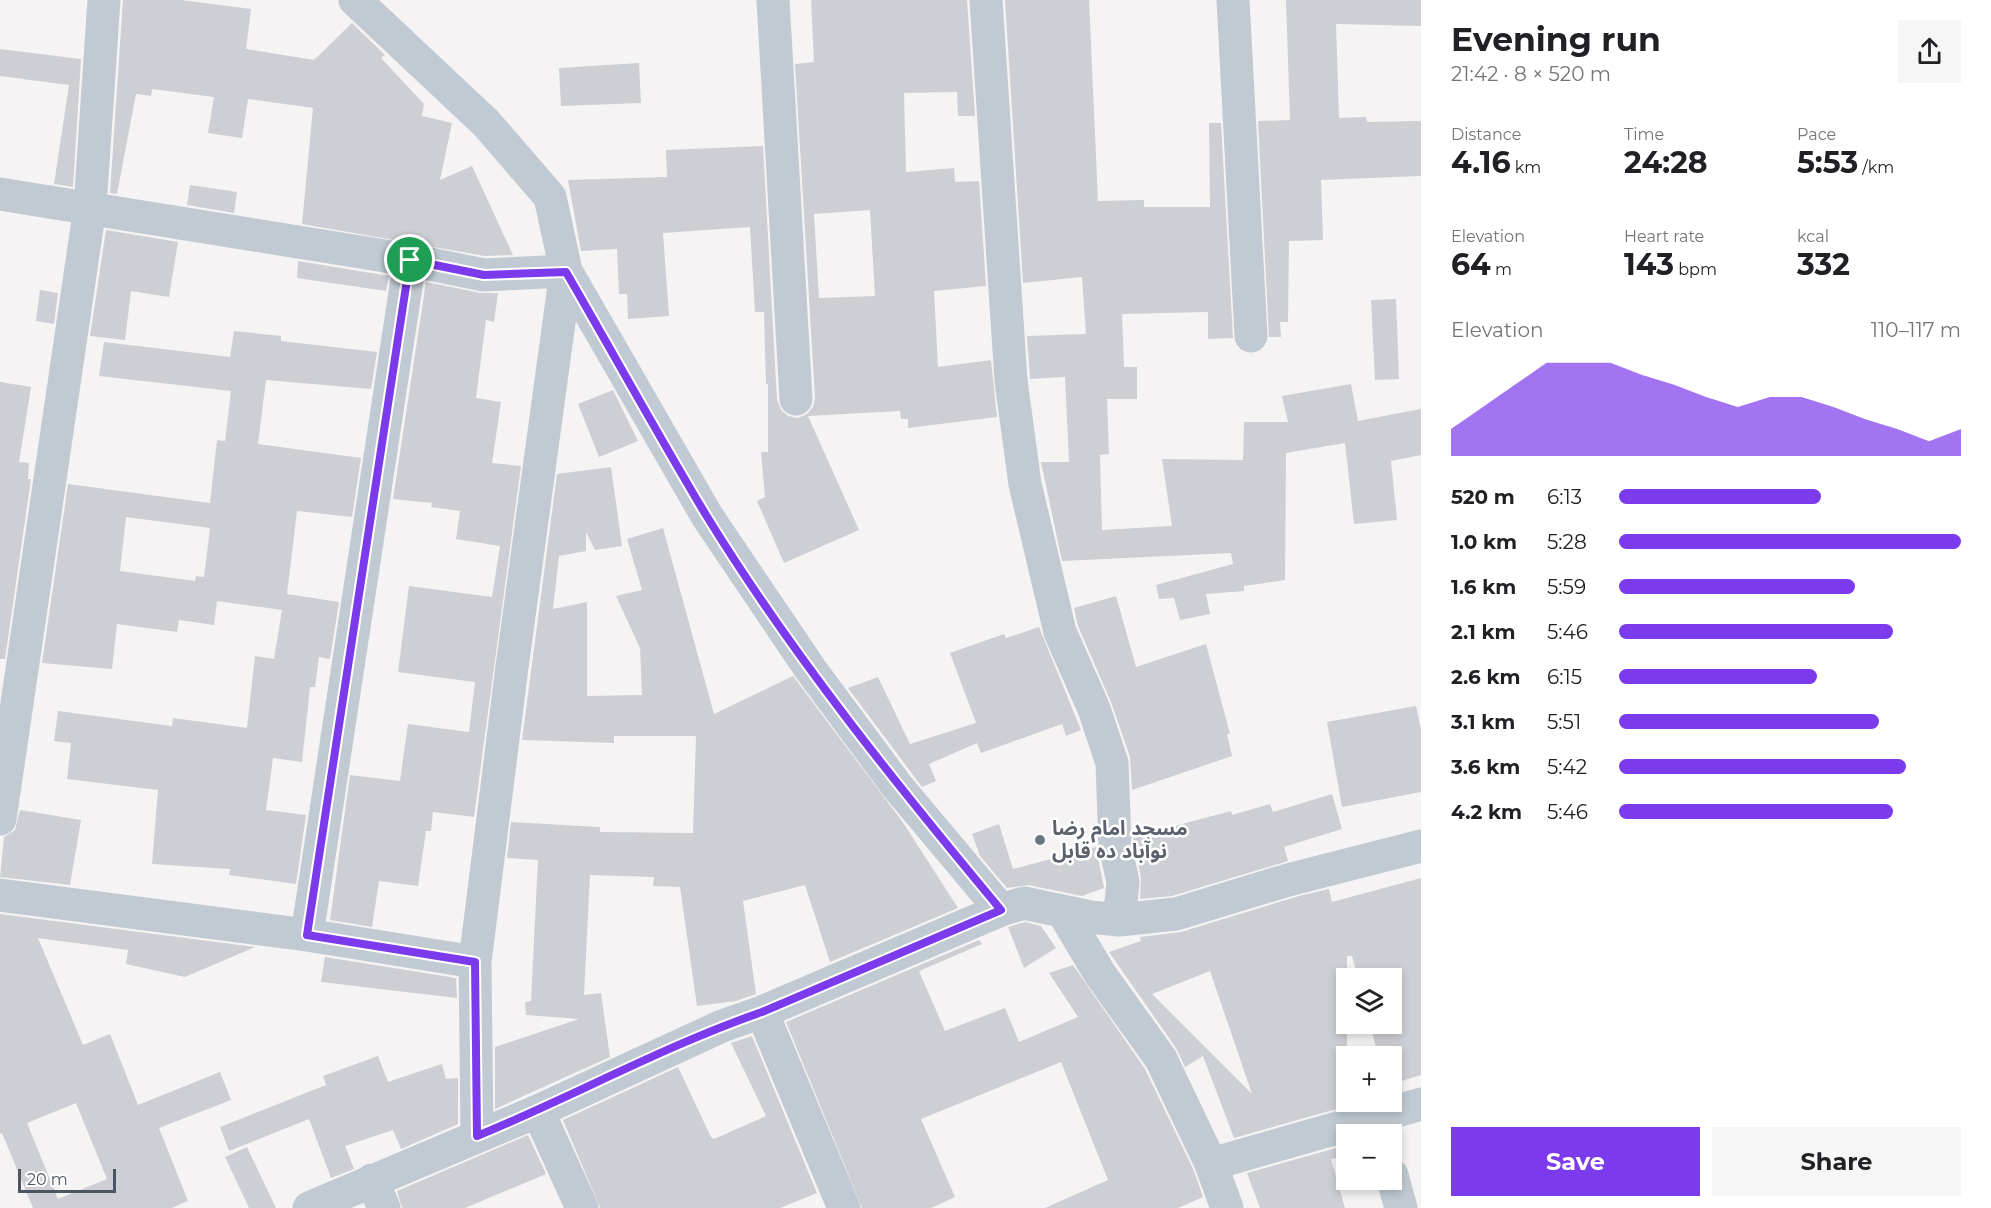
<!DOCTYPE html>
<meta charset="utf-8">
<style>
body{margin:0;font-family:Montserrat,"Noto Sans Arabic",sans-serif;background:#f6f6f6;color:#202124;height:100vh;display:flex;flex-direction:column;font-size:22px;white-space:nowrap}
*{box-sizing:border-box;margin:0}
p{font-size:20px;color:#757577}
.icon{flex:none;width:33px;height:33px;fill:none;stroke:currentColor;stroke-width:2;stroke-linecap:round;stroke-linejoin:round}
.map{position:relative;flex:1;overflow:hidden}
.drawer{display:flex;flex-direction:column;background:#fff;width:570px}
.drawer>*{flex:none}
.tools{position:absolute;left:1336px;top:968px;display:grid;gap:12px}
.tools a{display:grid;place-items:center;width:66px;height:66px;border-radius:0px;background:#fff;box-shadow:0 3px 9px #0003;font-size:30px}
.scale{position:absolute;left:18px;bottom:15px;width:98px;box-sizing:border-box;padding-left:6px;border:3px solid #4a5661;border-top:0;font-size:16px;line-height:21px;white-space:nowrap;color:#4a5661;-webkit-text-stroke:4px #fff;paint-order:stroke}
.pin{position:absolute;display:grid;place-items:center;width:51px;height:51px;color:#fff;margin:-26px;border:3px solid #fff;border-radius:50%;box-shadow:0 2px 6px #0007}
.round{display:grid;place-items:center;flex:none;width:63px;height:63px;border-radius:0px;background:#f6f6f6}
.overview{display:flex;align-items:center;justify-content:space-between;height:102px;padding:0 30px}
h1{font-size:33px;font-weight:700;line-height:45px}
.figures{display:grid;grid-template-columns:repeat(3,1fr);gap:9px;height:102px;padding:6px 30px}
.figures div{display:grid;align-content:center}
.figures b{font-size:30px;font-weight:700}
.figures small{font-size:16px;font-weight:400}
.figures p{font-size:16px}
.chart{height:168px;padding:12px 30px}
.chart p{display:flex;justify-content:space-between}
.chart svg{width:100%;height:108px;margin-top:6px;fill:#7c3aed;opacity:.7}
.action{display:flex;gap:12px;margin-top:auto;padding:12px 30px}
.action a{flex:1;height:69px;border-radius:0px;background:#7c3aed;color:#fff;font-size:24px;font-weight:700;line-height:69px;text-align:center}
.action a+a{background:#f6f6f6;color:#202124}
ul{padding:0 30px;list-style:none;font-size:20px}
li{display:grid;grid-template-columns:96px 72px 1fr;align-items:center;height:45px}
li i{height:15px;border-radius:8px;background:#7c3aed}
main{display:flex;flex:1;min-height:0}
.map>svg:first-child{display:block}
.building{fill:#cdcfd5;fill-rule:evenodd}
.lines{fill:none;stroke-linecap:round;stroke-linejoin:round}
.minor{stroke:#c1cad2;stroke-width:33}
.route-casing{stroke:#fff;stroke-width:12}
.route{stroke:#7c3aed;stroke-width:8}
.worship-dot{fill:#6b7280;stroke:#fff;stroke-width:2}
.labels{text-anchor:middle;stroke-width:5;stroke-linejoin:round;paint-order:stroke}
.worship-label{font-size:20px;font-weight:bold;fill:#5b616d;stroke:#fff;text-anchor:start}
</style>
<main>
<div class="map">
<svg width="1421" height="1208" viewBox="0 0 1421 1208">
<rect width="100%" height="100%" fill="#f5f3f3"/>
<path class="building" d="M 123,0 L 181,0 L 251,9 L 246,49 L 314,60 L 352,23 L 385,55 L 381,58 L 424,104 L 422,116 L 452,123 L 440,180 L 472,166 L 513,255 L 485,256 L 302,224 L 313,108 L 248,99 L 242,138 L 208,133 L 214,97 L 152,89 L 151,96 L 136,94 L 117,194 L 110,193 Z
M 811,0 L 967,0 L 975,116 L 958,116 L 957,92 L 904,93 L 906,172 L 954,168 L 955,182 L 979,181 L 986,286 L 934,291 L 938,367 L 991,360 L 997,417 L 908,428 L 908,419 L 901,419 L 900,411 L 808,416 L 859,530 L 784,563 L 757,501 L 765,497 L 761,452 L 768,452 L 768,384 L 766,384 L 764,312 L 755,312 L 750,227 L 663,233 L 669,316 L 628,319 L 627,294 L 619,294 L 617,249 L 581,251 L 568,180 L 667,177 L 666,150 L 763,146 L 777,400 L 781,410 L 788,416 L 798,418 L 807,414 L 813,407 L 815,398 L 795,64 L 814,62 ZM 870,210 L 875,296 L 819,298 L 814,214 Z
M 1005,0 L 1089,0 L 1098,201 L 1144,200 L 1144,207 L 1210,207 L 1209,123 L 1221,123 L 1233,338 L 1208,339 L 1208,312 L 1122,314 L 1124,367 L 1137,367 L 1137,399 L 1107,399 L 1109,454 L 1100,455 L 1102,530 L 1172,526 L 1162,459 L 1243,460 L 1244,422 L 1288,422 L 1282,396 L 1351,384 L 1358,421 L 1421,409 L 1421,455 L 1391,461 L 1397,520 L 1354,524 L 1345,443 L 1286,453 L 1285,580 L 1244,586 L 1244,591 L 1206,594 L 1210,614 L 1180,620 L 1174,598 L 1159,599 L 1156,585 L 1233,564 L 1231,553 L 1062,561 L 1041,462 L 1069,462 L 1065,377 L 1030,379 L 1027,336 L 1086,334 L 1082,277 L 1023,283 Z
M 1286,0 L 1421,0 L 1421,26 L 1336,24 L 1339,118 L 1366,117 L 1367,122 L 1421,121 L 1421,176 L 1321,180 L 1323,240 L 1289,241 L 1288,322 L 1280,322 L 1281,337 L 1269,337 L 1258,121 L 1290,120 Z
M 0,49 L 81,59 L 73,187 L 54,184 L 69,85 L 0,76 Z
M 639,63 L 641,103 L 561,106 L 559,68 Z
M 190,185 L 237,192 L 234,213 L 187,205 Z
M 106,230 L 178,242 L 169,297 L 131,291 L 125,340 L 90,336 Z
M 298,261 L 389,276 L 386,291 L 297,278 Z
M 426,282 L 481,293 L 498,293 L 494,322 L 486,320 L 476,398 L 501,402 L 492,463 L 521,466 L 474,817 L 433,812 L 431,831 L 426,831 L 418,886 L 379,881 L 372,927 L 330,920 L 350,775 L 400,781 L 408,724 L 469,732 L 475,682 L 398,672 L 409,586 L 492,597 L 500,546 L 456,539 L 460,511 L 431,507 L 432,503 L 393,499 Z
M 40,290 L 58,293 L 54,324 L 36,321 Z
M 1396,299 L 1399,379 L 1375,380 L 1371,300 Z
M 234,331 L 281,336 L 281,341 L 377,352 L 371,389 L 266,380 L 258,444 L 361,458 L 352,517 L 297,511 L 287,594 L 339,602 L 330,659 L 319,657 L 315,687 L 310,687 L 302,762 L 273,758 L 266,810 L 306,815 L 296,884 L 229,875 L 230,869 L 152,864 L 158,790 L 67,779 L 71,743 L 54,741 L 58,711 L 172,726 L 173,718 L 247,728 L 255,656 L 274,659 L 282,610 L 217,601 L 214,625 L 179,620 L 177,632 L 117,624 L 112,669 L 42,663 L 68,484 L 210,503 L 217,440 L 225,441 L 231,391 L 99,376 L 104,342 L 230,357 ZM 126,517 L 210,528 L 204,577 L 196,576 L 195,581 L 120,571 Z
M 0,382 L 31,387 L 19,462 L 29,463 L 28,479 L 31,479 L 5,659 L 0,659 Z
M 613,390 L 638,441 L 599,457 L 578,404 Z
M 611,467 L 622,546 L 595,550 L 586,532 L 586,551 L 559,556 L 553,609 L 587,602 L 587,696 L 642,695 L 640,648 L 616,596 L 642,590 L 627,539 L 663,528 L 714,714 L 793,676 L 902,821 L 958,908 L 830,962 L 805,885 L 743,901 L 756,994 L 736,1001 L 697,1006 L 680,887 L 653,886 L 654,877 L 590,875 L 584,995 L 601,993 L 610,1057 L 495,1109 L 495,1047 L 579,1019 L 526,1015 L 525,1002 L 531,1001 L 538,860 L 507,858 L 511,822 L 600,827 L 600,832 L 693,833 L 696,736 L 614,736 L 614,743 L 522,740 L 557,474 Z
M 1116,596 L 1136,667 L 1206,644 L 1230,734 L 1227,734 L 1232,756 L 1132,790 L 1130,757 L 1111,702 L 1078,626 L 1074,608 Z
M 1039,627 L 1081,730 L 1066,736 L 1062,724 L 981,753 L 977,743 L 929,764 L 936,781 L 922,787 L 848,688 L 878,677 L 910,744 L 976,723 L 950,653 L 1004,634 L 1006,638 Z
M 1416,706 L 1421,730 L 1421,792 L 1342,807 L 1327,722 Z
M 1332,794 L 1342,829 L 1284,847 L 1288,861 L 1172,896 L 1140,899 L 1141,878 L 1133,837 L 1231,811 L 1232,815 L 1270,804 L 1273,812 Z
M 20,810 L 81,820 L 70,885 L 0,877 L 4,837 L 15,830 Z
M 999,824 L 1013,869 L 1096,847 L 1104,888 L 1082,896 L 1028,885 L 1007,888 L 980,856 L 972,834 Z
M 1421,878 L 1421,1075 L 1392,1084 L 1392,1056 L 1378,1056 L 1370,1023 L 1392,1023 L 1392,978 L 1358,978 L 1352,956 L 1347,956 L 1347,1106 L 1234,1138 L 1203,1056 L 1185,1067 L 1176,1048 L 1109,952 L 1141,941 L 1140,937 L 1181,932 L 1299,896 L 1329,889 L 1332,902 ZM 1210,971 L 1252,1094 L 1152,994 Z
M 0,914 L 255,947 L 185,977 L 126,964 L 128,950 L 38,938 L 83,1045 L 110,1034 L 138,1105 L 220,1072 L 231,1100 L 159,1128 L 188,1201 L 172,1208 L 33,1208 L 2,1133 L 0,1134 ZM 76,1103 L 107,1179 L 58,1199 L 27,1123 Z
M 1025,922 L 1041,926 L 1056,948 L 1024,968 L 1008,927 Z
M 979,940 L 982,944 L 919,971 L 945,1031 L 1005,1008 L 1019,1042 L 1078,1017 L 1049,973 L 1073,965 L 1145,1069 L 1194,1171 L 1203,1197 L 1178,1208 L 1045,1208 L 1108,1180 L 1061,1062 L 921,1119 L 955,1197 L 931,1208 L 862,1208 L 786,1022 Z
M 325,957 L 456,978 L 457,998 L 321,982 Z
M 752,1036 L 817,1193 L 780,1208 L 600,1208 L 563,1120 L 678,1067 L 711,1137 L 714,1139 L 766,1116 L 731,1043 Z
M 378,1056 L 388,1082 L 442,1064 L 446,1079 L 458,1078 L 458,1124 L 401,1149 L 393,1130 L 345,1146 L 354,1169 L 331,1178 L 309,1119 L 229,1151 L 220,1127 L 326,1085 L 323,1076 Z
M 528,1135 L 546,1174 L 465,1208 L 402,1208 L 397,1191 Z
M 1347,1145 L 1347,1157 L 1331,1159 L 1345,1208 L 1260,1208 L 1247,1173 Z
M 247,1147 L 276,1208 L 249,1208 L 225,1157 Z"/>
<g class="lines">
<path class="minor" d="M 355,0 L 486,123 L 550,197 L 566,271 L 707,516 L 811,670 L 897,786 L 1001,910
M 773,0 L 796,399
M 986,0 L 1011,381 L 1025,484 L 1060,632 L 1094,709 L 1112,763 L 1115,845 L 1123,882 L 1119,920
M 1233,0 L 1251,336
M 0,194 L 410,260 L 484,275 L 566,271 L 512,667 L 475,962 L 477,1136
M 0,819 L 90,207 L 104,0
M 0,895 L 307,935 L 475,962
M 1063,912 L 1100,974 L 1161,1059 L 1211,1164 L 1227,1208
M 307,935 L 410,260
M 762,1012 L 844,1208
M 538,1111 L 582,1208
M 1211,1164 L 1421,1104
M 1392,1175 L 1401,1208
M 372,1180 L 384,1208
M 309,1208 L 538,1111 L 722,1026 L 762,1012 L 1001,910 L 1024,903 L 1090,917 L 1119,920 L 1176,914 L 1288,880 L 1421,846"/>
</g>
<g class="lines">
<defs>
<path id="route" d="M 410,260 L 484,275 L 566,272 C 613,353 658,435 706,515 C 792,655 896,784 1001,910 L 762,1012 C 664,1046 572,1097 477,1136 L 475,962 L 307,935 Z"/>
</defs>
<use href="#route" class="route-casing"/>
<use href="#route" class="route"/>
</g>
<circle class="worship-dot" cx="1040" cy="840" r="6"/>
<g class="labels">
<g class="worship-label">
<text x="1052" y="835">مسجد امام رضا<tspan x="1052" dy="23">نوآباد ده قابل</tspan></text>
</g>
</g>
</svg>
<div class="tools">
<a><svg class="icon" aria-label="layers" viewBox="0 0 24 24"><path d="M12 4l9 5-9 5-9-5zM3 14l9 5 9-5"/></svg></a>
<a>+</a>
<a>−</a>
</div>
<div class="scale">20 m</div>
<div class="pin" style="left:410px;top:260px;background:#1e9e55"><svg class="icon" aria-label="arrive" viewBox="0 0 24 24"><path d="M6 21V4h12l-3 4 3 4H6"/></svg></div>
</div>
<section class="drawer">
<div class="overview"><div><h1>Evening run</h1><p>21:42 · 8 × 520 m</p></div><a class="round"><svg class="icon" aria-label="share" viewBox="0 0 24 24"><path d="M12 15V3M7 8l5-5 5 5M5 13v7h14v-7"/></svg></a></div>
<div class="figures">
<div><p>Distance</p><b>4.16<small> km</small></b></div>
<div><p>Time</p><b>24:28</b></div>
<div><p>Pace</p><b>5:53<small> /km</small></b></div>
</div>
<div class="figures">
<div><p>Elevation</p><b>64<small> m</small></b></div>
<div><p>Heart rate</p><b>143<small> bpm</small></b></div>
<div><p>kcal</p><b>332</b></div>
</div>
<div class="chart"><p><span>Elevation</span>110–117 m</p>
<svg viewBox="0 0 160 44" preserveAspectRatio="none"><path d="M0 44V33L10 24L20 15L30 6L40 6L50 6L60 11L70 15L80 20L90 24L100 20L110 20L120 24L130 29L140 33L150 38L160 33V44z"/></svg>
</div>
<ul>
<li><b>520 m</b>6:13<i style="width:59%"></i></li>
<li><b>1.0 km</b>5:28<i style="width:100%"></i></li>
<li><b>1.6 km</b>5:59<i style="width:69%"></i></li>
<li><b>2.1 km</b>5:46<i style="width:80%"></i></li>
<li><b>2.6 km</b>6:15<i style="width:58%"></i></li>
<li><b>3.1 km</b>5:51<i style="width:76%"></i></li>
<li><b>3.6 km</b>5:42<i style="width:84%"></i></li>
<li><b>4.2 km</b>5:46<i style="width:80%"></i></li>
</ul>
<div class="action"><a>Save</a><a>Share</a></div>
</section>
</main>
